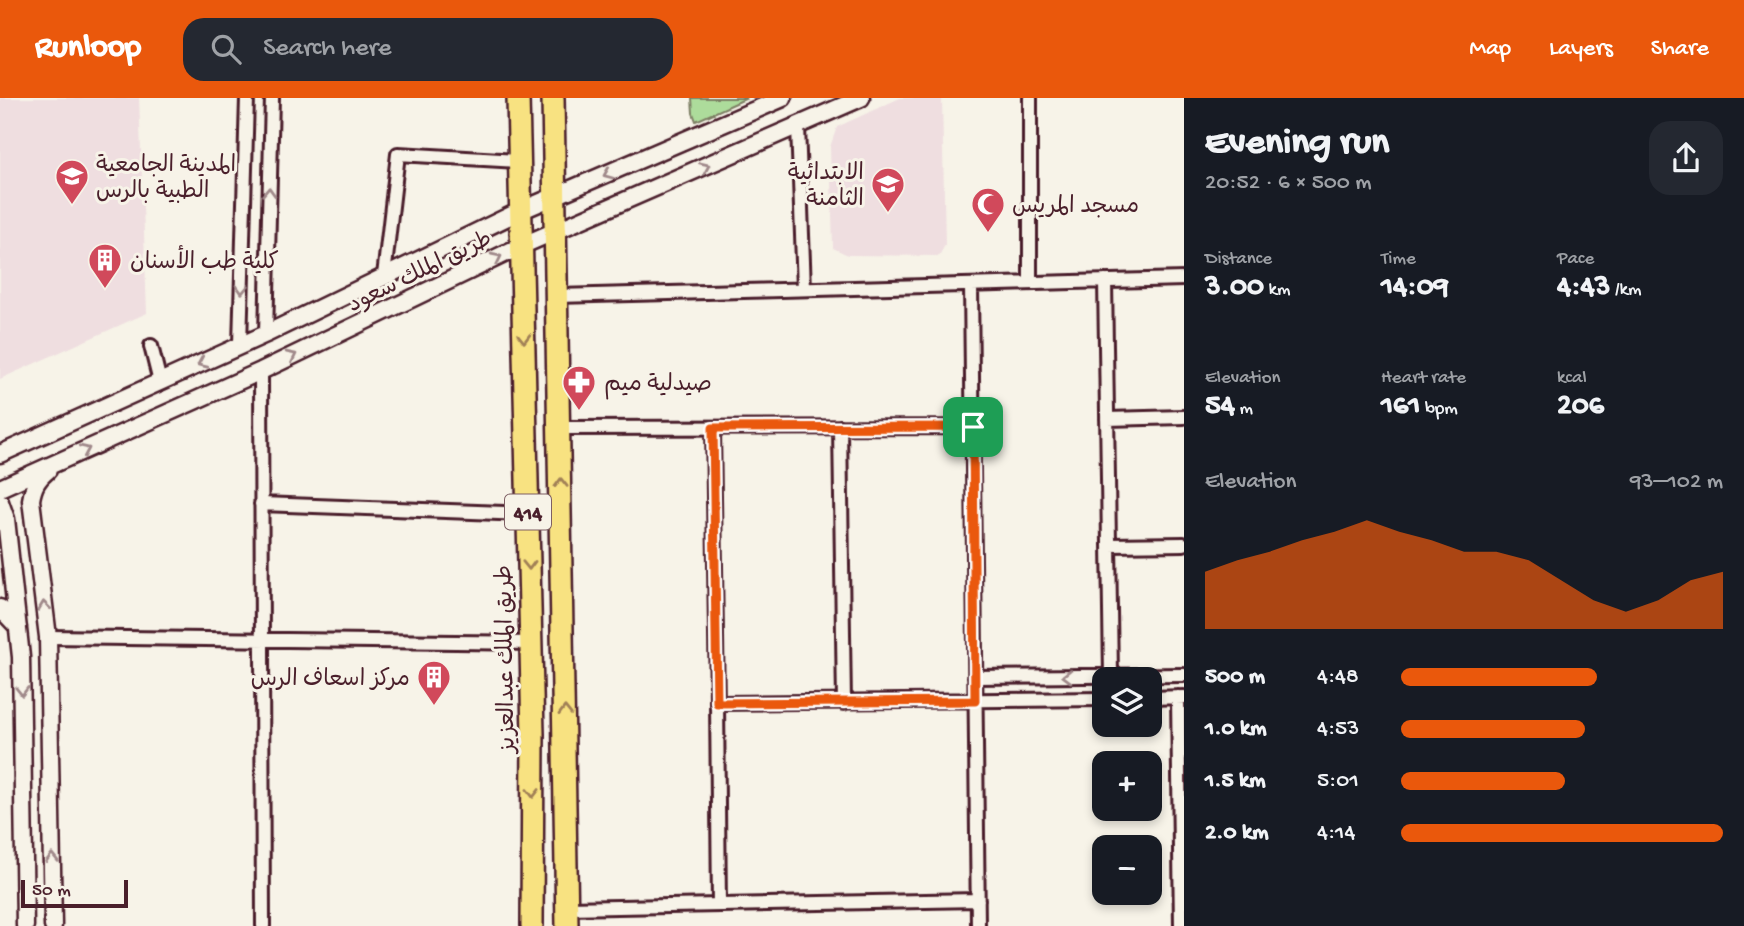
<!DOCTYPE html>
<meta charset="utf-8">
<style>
body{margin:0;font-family:"Gochi Hand","Playpen Sans Arabic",sans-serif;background:#242831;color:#f1f3f6;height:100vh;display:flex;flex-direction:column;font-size:26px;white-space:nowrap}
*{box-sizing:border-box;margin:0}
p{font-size:23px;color:#9ea1a6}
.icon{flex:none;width:38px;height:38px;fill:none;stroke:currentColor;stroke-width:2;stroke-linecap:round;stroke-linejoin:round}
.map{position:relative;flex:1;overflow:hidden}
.details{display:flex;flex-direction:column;background:#171b24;width:560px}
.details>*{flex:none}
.buttons{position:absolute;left:1092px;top:569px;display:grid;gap:14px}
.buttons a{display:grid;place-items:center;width:70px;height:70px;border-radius:14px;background:#171b24;box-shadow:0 4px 10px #0003;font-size:35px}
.scale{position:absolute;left:21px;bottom:18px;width:107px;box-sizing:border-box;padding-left:7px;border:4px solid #4a1f2b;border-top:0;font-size:19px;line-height:24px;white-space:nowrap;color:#4a1f2b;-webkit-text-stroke:5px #f7f3e8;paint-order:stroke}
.pin{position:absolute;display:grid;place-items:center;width:60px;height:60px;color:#fff;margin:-30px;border-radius:14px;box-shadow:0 4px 10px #0006}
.round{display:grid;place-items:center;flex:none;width:74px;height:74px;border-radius:21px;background:#242831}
.headline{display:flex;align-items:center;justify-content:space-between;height:119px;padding:0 21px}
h1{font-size:38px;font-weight:700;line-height:52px}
.stats{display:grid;grid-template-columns:repeat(3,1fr);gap:10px;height:119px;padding:7px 21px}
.stats div{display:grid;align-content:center}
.stats b{font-size:30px;font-weight:700}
.stats small{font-size:19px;font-weight:400}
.stats p{font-size:19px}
.chart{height:196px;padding:14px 21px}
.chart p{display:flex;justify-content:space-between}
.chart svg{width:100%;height:126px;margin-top:7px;fill:#ea580c;opacity:.7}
ul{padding:0 21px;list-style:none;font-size:23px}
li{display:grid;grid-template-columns:112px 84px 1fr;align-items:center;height:52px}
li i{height:18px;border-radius:9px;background:#ea580c}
header{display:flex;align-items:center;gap:42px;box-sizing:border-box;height:98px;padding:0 35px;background:#ea580c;color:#fff}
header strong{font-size:33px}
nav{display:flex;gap:38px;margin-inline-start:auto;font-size:24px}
.search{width:490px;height:63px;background:#242831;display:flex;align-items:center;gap:18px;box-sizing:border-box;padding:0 24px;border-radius:21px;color:#9ea1a6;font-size:26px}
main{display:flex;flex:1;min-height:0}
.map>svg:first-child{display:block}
.built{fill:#efdee0}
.green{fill:#addc9b;stroke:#7c7e63;stroke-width:2}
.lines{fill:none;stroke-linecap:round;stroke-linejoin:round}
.minor-casing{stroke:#4a1f2b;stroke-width:18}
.tertiary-casing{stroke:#4a1f2b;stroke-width:21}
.trunk-casing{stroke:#4a1f2b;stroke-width:26}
.minor{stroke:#f7f3e8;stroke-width:12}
.tertiary{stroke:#f7f3e8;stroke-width:16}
.trunk{stroke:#f8e281;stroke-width:21}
.oneway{stroke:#a0898a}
.oneway2{stroke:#a18056}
.route-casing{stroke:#fff;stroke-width:14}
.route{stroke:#ea580c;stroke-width:9}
.labels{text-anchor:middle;stroke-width:6;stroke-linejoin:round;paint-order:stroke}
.shield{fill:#f7f3e8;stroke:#7e5f64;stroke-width:2}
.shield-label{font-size:21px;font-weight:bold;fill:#4a1f2b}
.poi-label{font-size:23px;fill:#4a1f2b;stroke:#f7f3e8;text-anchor:start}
.street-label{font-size:23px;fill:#4a1f2b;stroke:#f7f3e8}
</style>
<header>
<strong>Runloop</strong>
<div class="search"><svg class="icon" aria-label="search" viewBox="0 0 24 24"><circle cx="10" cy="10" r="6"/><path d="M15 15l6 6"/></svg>Search here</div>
<nav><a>Map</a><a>Layers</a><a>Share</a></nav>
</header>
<main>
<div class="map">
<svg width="1184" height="828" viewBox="0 0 1184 828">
<rect width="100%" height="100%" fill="#f7f3e8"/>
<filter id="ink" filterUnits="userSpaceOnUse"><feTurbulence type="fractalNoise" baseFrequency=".0143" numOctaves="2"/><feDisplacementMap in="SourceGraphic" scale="14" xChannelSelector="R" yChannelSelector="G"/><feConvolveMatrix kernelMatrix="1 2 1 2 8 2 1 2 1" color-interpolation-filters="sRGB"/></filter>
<g filter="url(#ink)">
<path class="built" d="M 0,0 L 139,0 L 147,215 L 0,281 Z
M 900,0 L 942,0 L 945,147 L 939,158 L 848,157 L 833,150 L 830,49 L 837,29 Z"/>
<path class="green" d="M 692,0 L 747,0 L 696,23 L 693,15 Z"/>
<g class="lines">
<defs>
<path id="minor" d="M 798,28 L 804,191
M 384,178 L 398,56 L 519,63
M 1105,183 L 1111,577
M 1030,185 L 1030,0
M 971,187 L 978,828
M 557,198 L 1184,181
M 266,236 L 272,0
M 240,247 L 247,0
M 151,248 L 160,284
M 261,273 L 263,828
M 1107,321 L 1184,319
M 840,329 L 844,605
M 559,330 L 973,329
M 713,330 L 717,605 L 1104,601
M 261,406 L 528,416
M 1109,447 L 1184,446
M 48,539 L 531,545
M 975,579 L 1184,577
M 1178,599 L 1181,828
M 1150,600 L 1184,599
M 717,605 L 719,807
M 567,810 L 978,802"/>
<path id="tertiary" d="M 0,356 L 266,236 L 520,113 L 783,0
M 48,372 C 37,381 33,389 31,402 L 48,539 L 53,828
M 0,390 L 261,273 L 521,148 L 861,0
M 0,404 L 6,421 L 21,559 L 25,828
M 0,510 L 18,529"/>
<path id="trunk" d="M 518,0 L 533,636 L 532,828
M 553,0 L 567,828"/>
</defs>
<use href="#minor" class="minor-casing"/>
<use href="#tertiary" class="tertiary-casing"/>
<use href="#trunk" class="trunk-casing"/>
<use href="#minor" class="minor"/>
<use href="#tertiary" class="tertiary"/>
<use href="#trunk" class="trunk"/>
</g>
<defs><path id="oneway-chevron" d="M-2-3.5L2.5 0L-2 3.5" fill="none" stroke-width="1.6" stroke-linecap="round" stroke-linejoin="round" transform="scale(1.75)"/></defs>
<g class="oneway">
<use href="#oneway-chevron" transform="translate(705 69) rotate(-24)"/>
<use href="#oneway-chevron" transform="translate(608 76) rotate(157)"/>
<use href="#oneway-chevron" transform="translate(269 94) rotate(-88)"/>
<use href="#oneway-chevron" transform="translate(497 160) rotate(-26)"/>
<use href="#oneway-chevron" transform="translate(242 191) rotate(92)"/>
<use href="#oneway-chevron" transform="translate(292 258) rotate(-26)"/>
<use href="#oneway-chevron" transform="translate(202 265) rotate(156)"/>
<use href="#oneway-chevron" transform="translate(85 352) rotate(-24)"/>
<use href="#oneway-chevron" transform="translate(44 508) rotate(-97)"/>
<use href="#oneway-chevron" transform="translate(1067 578) rotate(179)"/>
<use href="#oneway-chevron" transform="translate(22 593) rotate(89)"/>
<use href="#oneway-chevron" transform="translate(52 760) rotate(-91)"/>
</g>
<g class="oneway2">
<use href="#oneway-chevron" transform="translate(524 240) rotate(89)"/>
<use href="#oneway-chevron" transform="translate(561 385) rotate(-91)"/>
<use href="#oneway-chevron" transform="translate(529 467) rotate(89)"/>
<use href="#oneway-chevron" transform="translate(565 613) rotate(-91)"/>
<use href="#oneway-chevron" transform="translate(533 695) rotate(90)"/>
</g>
</g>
<g class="lines" filter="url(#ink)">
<defs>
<path id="route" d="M 973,329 L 975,603 L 717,605 L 713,330 Z"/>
</defs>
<use href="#route" class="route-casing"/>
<use href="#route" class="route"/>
</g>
<defs>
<symbol id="university-pin" viewBox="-11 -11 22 30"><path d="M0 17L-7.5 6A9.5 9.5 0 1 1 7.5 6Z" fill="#d1495b" stroke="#f7f3e8"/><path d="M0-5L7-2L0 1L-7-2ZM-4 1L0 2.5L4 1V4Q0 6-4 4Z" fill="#fff"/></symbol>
<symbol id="school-pin" viewBox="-11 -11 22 30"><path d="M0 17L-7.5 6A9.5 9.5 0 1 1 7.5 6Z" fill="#d1495b" stroke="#f7f3e8"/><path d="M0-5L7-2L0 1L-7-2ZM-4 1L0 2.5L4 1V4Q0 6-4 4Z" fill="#fff"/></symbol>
<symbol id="mosque-pin" viewBox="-11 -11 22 30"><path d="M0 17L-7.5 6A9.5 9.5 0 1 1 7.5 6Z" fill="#d1495b" stroke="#f7f3e8"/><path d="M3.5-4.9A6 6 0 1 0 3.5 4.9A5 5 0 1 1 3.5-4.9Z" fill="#fff"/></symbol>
<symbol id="building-pin" viewBox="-11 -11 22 30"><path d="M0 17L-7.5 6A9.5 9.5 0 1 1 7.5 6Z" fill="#d1495b" stroke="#f7f3e8"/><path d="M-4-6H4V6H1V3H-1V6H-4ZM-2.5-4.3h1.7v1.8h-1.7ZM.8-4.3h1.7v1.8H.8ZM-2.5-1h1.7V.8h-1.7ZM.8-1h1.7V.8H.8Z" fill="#fff"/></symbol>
<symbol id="pharmacy-pin" viewBox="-11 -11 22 30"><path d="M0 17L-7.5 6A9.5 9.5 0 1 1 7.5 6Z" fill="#d1495b" stroke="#f7f3e8"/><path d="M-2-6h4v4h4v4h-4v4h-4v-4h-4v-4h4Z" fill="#fff"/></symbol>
</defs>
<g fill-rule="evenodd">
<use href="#university-pin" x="53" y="59" width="38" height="52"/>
<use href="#school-pin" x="869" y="67" width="38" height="52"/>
<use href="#mosque-pin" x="969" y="87" width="38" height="52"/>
<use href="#building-pin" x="86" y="143" width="38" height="52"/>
<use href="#pharmacy-pin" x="560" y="265" width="38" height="52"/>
<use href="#building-pin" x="415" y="560" width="38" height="52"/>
</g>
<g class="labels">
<rect class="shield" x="505" y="396.5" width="46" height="35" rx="5"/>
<g class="shield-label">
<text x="528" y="421">414</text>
</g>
<g class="poi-label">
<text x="96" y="73">المدينة الجامعية<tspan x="96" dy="26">الطبية بالرس</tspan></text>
<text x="864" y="81" text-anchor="end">الابتدائية<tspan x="864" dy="26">الثامنة</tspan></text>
<text x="1012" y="114">مسجد المريس</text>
<text x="130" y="170">كلية طب الأسنان</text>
<text x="604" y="292">صيدلية ميم</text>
<text x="410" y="587" text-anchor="end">مركز اسعاف الرس</text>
</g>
<g class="street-label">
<text transform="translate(419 172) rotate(-26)" y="8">طريق الملك سعود</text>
<text transform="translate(504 561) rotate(-91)" y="8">طريق الملك عبدالعزيز</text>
</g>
</g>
</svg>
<div class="buttons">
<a><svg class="icon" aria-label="layers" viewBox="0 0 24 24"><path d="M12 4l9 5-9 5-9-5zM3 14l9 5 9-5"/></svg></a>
<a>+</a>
<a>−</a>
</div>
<div class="scale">50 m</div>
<div class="pin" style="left:973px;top:329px;background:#1e9e55"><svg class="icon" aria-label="arrive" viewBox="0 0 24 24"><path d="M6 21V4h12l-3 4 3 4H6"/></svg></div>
</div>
<section class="details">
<div class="headline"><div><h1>Evening run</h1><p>20:52 · 6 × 500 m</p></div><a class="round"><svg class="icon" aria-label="share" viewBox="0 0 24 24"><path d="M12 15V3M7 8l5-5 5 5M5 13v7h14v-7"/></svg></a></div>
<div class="stats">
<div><p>Distance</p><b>3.00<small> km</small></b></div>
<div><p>Time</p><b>14:09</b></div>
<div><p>Pace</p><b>4:43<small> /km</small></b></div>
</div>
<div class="stats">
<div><p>Elevation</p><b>54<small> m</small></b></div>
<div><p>Heart rate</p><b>161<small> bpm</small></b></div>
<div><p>kcal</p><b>206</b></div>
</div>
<div class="chart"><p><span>Elevation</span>93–102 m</p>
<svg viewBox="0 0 160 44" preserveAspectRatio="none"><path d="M0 44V24L10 20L20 17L30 13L40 10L50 6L60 10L70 13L80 17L90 17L100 20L110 27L120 34L130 38L140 34L150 27L160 24V44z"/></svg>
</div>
<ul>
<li><b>500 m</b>4:48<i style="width:61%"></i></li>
<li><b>1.0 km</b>4:53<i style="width:57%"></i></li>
<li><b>1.5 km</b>5:01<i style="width:51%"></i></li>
<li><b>2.0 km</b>4:14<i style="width:100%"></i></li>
</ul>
</section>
</main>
